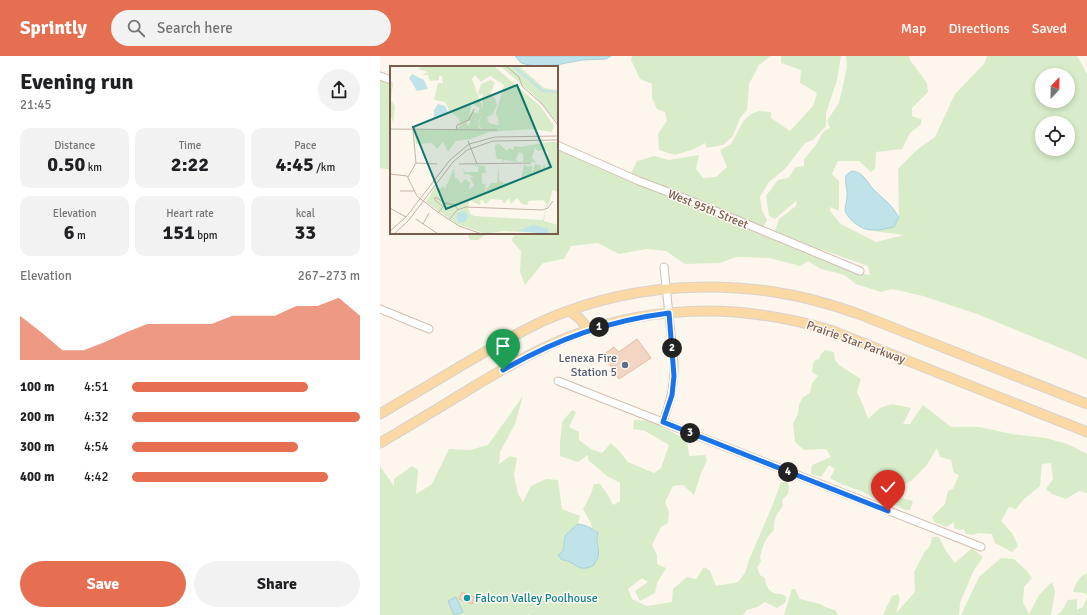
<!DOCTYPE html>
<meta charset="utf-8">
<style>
body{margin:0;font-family:Signika,sans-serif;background:#f2f2f2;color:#202124;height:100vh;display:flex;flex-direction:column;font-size:15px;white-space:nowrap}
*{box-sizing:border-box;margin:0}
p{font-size:13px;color:#757577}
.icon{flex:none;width:22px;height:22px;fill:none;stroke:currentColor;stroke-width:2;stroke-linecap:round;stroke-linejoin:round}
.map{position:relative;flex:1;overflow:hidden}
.side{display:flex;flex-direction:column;background:#fff;width:380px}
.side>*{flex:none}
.needle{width:26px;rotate:22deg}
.controls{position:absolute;left:655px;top:12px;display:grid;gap:8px}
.controls a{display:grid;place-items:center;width:40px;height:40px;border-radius:50%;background:#fff;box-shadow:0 2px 6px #0003;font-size:20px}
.pin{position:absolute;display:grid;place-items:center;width:34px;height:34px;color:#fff;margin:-41px -17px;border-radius:50% 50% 50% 0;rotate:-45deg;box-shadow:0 0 4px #0007}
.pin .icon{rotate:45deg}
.km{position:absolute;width:20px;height:20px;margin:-10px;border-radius:50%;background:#222;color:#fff;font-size:11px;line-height:20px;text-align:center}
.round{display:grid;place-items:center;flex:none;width:42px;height:42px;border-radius:21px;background:#f2f2f2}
.head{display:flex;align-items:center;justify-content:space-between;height:68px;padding:0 20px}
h1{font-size:22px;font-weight:700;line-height:30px}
.figures{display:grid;grid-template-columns:repeat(3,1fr);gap:6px;height:68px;padding:4px 20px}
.figures div{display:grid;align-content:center;border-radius:10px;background:#f2f2f2;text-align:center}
.figures b{font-size:20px;font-weight:700}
.figures small{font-size:11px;font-weight:400}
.figures p{font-size:11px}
.chart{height:112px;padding:8px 20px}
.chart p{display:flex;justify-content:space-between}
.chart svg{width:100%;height:72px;margin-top:4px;fill:#e76f51;opacity:.7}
.primary-button{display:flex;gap:8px;margin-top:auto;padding:8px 20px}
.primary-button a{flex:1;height:46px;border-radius:24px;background:#e76f51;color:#fff;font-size:16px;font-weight:700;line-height:46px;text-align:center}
.primary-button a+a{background:#f2f2f2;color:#202124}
ul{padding:0 20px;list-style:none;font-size:13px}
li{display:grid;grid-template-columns:64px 48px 1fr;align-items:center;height:30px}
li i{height:10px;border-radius:5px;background:#e76f51}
header{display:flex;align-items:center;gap:24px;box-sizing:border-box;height:56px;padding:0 20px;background:#e76f51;color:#fff}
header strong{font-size:19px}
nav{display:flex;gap:22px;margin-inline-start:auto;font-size:14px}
.search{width:280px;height:36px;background:#f2f2f2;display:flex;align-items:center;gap:10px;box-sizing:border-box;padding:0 14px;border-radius:22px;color:#757577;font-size:15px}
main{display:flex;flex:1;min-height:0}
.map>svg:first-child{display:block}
.green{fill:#d8ecc9;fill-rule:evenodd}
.water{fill:#bfe3e8;stroke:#a5d3da}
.building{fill:#f3d5c3;stroke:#e6bba3}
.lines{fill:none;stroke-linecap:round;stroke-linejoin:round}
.minor-casing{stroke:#d1beb0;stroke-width:9}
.major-casing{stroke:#dad1cd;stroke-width:11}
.minor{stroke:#fff;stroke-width:7}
.major{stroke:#fbd9a5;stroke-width:9}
.route-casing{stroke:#fff;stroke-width:8}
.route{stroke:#1a73e8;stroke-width:5}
.service-dot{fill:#5c6f8a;stroke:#fffaf3;stroke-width:1.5}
.culture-dot{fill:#0f9aa8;stroke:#fffaf3;stroke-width:1.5}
.labels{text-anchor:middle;stroke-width:3;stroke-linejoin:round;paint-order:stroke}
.street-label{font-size:12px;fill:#7a5c4d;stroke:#fffaf3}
.service-label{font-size:12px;fill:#4e5e75;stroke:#fffaf3;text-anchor:end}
.culture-label{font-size:12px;fill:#0d838f;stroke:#fffaf3;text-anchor:start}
.inset-river{fill:none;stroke:#bfe3e8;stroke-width:2}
.inset-road{fill:none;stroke:#c5b3a7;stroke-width:1}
.view{fill:#0f766e;fill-opacity:0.15;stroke:#0f766e;stroke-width:2}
.inset-edge{fill:none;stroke:#7a5c4d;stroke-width:2}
</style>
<header>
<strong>Sprintly</strong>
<div class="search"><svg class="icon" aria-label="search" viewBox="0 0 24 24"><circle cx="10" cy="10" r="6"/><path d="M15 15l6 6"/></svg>Search here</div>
<nav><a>Map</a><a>Directions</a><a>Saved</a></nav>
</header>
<main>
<section class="side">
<div class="head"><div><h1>Evening run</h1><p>21:45</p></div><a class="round"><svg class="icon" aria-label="share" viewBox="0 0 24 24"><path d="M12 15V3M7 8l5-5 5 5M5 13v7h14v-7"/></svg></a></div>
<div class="figures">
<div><p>Distance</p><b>0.50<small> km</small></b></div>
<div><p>Time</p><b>2:22</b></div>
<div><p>Pace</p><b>4:45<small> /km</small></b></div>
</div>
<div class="figures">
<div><p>Elevation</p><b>6<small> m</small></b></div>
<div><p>Heart rate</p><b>151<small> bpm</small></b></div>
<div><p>kcal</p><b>33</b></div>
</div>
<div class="chart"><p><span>Elevation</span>267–273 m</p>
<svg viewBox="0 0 160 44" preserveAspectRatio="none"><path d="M0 44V17L10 27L20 38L30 38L40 33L50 27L60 22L70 22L80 22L90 22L100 17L110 17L120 17L130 11L140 11L150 6L160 17V44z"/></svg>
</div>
<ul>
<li><b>100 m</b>4:51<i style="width:77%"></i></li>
<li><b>200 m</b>4:32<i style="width:100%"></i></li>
<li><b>300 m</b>4:54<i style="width:73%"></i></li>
<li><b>400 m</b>4:42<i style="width:86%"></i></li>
</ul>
<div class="primary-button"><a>Save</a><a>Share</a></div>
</section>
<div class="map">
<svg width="707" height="559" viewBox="0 0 707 559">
<rect width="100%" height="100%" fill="#fdf6ec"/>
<path class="green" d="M 252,0 L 391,0 L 379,9 L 369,28 L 367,54 L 360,62 L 353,80 L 343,89 L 327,92 L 325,87 L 314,93 L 295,99 L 279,94 L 278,78 L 287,65 L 285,56 L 277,53 L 272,42 L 272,28 L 260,23 L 251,4 Z
M 401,0 L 461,0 L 457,24 L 446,57 L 446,70 L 433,84 L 425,87 L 405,113 L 389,126 L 380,141 L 382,154 L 387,164 L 384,170 L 375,169 L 339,152 L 282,131 L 251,117 L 257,105 L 274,100 L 289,104 L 319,99 L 316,113 L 323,122 L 336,121 L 347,111 L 340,94 L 351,88 L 364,64 L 371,58 L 379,55 L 391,56 L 391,62 L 410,75 L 433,50 L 437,37 L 420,27 L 421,14 L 401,7 Z
M 466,0 L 529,0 L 530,4 L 547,27 L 548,36 L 532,52 L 532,60 L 541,63 L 541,68 L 530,77 L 522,93 L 496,96 L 495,113 L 491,116 L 479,105 L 458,105 L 452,118 L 459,125 L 459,155 L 450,151 L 450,155 L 461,168 L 496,186 L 524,179 L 493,175 L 514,171 L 519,161 L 518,113 L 538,93 L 555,81 L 575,38 L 604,8 L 607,0 L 697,0 L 707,18 L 707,304 L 695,298 L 597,258 L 543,240 L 512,233 L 501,236 L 476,228 L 464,219 L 441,213 L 428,205 L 420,210 L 389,202 L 357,201 L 339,207 L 305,208 L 286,195 L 266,193 L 239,198 L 218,187 L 191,190 L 184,203 L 163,207 L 145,229 L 140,216 L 141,195 L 131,184 L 137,177 L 177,177 L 177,93 L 232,118 L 279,135 L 349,164 L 381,179 L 393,181 L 480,217 L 490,219 L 488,210 L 394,177 L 399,163 L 416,150 L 417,144 L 395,163 L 389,160 L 386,140 L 398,124 L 408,122 L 416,111 L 424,110 L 424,103 L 436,89 L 443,76 L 450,72 L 447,65 L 459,47 L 467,11 ZM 662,19 L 688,19 L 688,45 L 662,45 ZM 662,67 L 688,67 L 688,93 L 662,93 Z
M 0,21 L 11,25 L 11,114 L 0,112 Z
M 87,177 L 108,177 L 98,184 L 90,184 Z
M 445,294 L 454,296 L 455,304 L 459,309 L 481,323 L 477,336 L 483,349 L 488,363 L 500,352 L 512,348 L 531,352 L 523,368 L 530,368 L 543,349 L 571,371 L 599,371 L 632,378 L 666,382 L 690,389 L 707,398 L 707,437 L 699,435 L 686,443 L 672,438 L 666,433 L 673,423 L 671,407 L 662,408 L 660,430 L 644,443 L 636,453 L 629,451 L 621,465 L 632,477 L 638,490 L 632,496 L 615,487 L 612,478 L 598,477 L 594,479 L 586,478 L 584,473 L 579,474 L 574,472 L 574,466 L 566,471 L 554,466 L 552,461 L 565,448 L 568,435 L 573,433 L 579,419 L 574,417 L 571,404 L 560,401 L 557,392 L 546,410 L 531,425 L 521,430 L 519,441 L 533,445 L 530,454 L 525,454 L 510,446 L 503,448 L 483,436 L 459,427 L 450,422 L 455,413 L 449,409 L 441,421 L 431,418 L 432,409 L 451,401 L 446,393 L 424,394 L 415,386 L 413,367 L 418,358 L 419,349 L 423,341 L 430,337 L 432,327 L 438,320 L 432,316 L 433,308 L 435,304 L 439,303 L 441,298 Z
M 143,340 L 135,368 L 120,396 L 119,408 L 130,400 L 137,402 L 134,419 L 138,438 L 143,446 L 151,430 L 166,423 L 178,424 L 182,453 L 200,460 L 198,468 L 194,472 L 185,486 L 184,494 L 182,498 L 179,499 L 182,504 L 188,504 L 194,509 L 218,491 L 216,481 L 218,477 L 212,472 L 211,467 L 203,453 L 211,438 L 214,428 L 220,428 L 228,439 L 233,449 L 240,445 L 240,427 L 227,420 L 208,404 L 208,399 L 198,406 L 180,400 L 180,387 L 182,366 L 192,354 L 196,356 L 189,371 L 199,376 L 199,384 L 211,393 L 222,397 L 231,387 L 240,396 L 248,406 L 274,417 L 281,412 L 289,389 L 265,375 L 253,373 L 254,364 L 271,365 L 307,384 L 309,400 L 325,399 L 327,404 L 321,417 L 314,439 L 303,429 L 293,430 L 285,446 L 289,456 L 288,467 L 281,471 L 272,489 L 277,499 L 277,508 L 286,512 L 277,527 L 275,537 L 260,545 L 255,535 L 268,526 L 262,522 L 248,533 L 252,543 L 267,550 L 292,546 L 293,533 L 307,521 L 316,523 L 324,511 L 330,515 L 336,530 L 358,526 L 365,517 L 369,504 L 393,448 L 401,426 L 407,426 L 409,430 L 408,438 L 402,444 L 403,450 C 397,457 393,465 394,474 C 386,481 382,491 380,502 L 381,504 L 380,507 L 377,511 L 380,519 L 385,522 C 386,532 391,539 402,538 L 406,541 L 406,546 L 397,552 L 385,546 L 377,551 L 367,554 L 363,559 L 151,559 L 149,558 L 148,559 L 0,559 L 0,410 L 14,430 L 14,423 L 32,410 L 38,414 L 36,438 L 52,428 L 69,393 L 90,394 L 108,389 Z
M 552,481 L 559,481 L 566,495 L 575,507 L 592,492 L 603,501 L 593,516 L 580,547 L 579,559 L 503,559 L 512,540 L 518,538 L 520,543 L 516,557 L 535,536 L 534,516 L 545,495 L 550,490 Z
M 621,502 L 634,503 L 646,514 L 652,522 L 644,531 L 643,547 L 649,558 L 659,539 L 672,526 L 675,536 L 671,559 L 581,559 L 599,521 Z
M 707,517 L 707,540 L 705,537 L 693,536 C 695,528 699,521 707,517 Z
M 412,533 L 415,533 L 420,543 L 440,548 L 445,551 L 455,554 L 458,559 L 404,559 Z
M 707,541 L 707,559 L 676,559 L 681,556 L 688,544 L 697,543 L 697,554 L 703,551 Z"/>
<path class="water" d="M 135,0 L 231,0 L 226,3 L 202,4 L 176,9 L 154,10 L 141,7 Z
M 472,115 C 485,117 487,127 495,135 C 499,139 503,142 507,146 C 512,150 515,156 519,161 L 514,171 C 507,172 499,175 492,174 C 481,174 469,164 465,155 C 465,148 468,142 467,135 C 466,128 465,126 466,119 Z
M 198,468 C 206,469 212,472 218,477 C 215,485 220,493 218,501 C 217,504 215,507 213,510 C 196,517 196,505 182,504 L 178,499 C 187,495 182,486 186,479 C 189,475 195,471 198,468 Z
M 76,541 L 83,556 L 74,559 L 68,545 Z"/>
<path class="building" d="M 257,283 L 271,302 L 239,323 L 223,299 L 234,291 L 239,296 Z
M 82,536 L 94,541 L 92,548 L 79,543 Z"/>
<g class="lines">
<defs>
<path id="minor" d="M 0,20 L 11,24
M 177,89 L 259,125 L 304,142 L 480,215
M 0,253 L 49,273
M 178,325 L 601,491
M 283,366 C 290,346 295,328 294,307 L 284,211"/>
<path id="major" d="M 190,255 L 200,263 L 209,274
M 0,358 C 29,341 57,324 86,307 C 111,292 136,278 163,265 C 235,233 316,224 394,236 C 422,240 450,248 476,257 L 707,348
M 0,387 C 31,369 62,350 93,331 C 118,316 143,301 170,289 C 260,247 359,246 453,275 L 707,376"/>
</defs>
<use href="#minor" class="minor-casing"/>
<use href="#major" class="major-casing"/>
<use href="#minor" class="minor"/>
<use href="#major" class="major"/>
</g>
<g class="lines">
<defs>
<path id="route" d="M 123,314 C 177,283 227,265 289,257 L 294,320 L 292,339 L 283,366 L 409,416 L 508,455"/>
</defs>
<use href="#route" class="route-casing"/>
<use href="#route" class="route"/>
</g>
<circle class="service-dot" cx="245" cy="309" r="4"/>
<circle class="culture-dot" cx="87" cy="542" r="4"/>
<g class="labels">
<g class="street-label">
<text transform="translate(328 153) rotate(22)" y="4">West 95th Street</text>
<text transform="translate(476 286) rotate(20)" y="4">Prairie Star Parkway</text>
</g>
<g class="service-label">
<text x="237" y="306">Lenexa Fire<tspan x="237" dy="14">Station 5</tspan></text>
</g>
<g class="culture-label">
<text x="95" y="546">Falcon Valley Poolhouse</text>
</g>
</g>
<g transform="translate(10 10)">
<rect width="168" height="168" fill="#fdf6ec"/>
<path d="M 33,0 L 104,0 L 151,41 L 164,60 L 162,66 L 143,63 L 99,66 L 81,73 L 66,75 L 58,86 L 53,76 L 47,83 L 42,77 L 26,78 L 24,64 L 108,64 L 92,63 L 88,58 L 93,46 L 88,56 L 88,59 L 90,63 L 67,63 L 70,59 L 76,56 L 78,60 L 81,56 L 79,54 L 70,58 L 69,52 L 60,46 L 55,36 L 44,34 L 48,17 L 53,17 L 52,10 L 49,10 L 49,14 L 40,15 L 38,9 L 32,9 L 38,6 L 28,3 ZM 85,9 L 91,16 L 100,10 L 114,19 L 106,47 L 109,55 L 106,57 L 110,57 L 107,59 L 99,57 L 97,51 L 102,49 L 107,39 L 105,32 L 100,28 L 105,17 L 101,14 L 91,18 L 88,27 L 90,30 L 92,27 L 93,43 L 82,13 ZM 81,37 L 90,42 L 88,47 L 82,46 L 80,50 ZM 110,0 L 129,0 L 154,22 L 168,24 L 168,57 L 142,27 ZM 0,15 L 3,17 L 1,34 L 5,40 L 3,56 L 0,49 ZM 158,76 L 168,76 L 168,126 L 163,124 L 162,126 L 158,140 L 155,142 L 157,138 L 153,134 L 139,135 L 137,139 L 132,138 L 127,132 L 121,138 L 119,132 L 114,138 L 112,134 L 101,133 L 96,138 L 91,133 L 90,139 L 79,134 L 78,142 L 80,148 L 84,150 L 153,154 L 156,143 L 154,155 L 168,159 L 168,168 L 114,165 L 96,168 L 67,158 L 36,136 L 46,120 L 50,123 L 53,120 L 55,123 L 64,102 L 65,113 L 67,112 L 71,118 L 75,113 L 80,117 L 79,124 L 84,119 L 80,111 L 85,112 L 78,108 L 74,109 L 73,102 L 75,106 L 88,106 L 89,101 L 82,99 L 95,100 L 96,107 L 92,107 L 92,117 L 96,119 L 95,126 L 101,117 L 107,117 L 109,99 L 109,114 L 114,117 L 131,115 L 134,98 L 138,101 L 142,99 L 142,108 L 145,98 L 150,99 L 152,104 L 154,98 L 156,103 L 160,98 L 157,99 L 158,87 L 155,83 L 148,85 L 145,82 L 142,92 L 146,96 L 133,96 L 133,88 L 129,86 L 126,93 L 128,96 L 114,94 L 112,97 L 113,93 L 107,93 L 106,90 L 105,80 L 108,77 L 117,85 L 119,82 L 123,84 L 124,80 L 130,81 Z" fill="#d8ecc9" fill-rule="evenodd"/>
<path d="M 22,8 L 34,14 L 38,23 L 27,25 L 19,12 ZM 48,38 L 55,40 L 58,46 L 44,53 L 44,44 ZM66.5 151a5.5 5.5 0 1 1 11 0a5.5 5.5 0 1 1-11 0ZM 143,159 L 158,163 L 158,168 L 128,165 Z" fill="#bfe3e8"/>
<path class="inset-river" d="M 123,0 L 153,25 L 168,26"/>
<path class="inset-road" d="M 116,0 L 129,11 L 132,20 L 152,38 L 168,59M 0,63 L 107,64M 66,64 L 67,59 L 79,54 L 84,43M 78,75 L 87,98M 26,97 L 47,98M 69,98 L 141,97M 0,108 L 17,110 L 27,130 L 49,147 L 69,160 L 92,168M 18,111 L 26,97 L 23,64M 10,125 L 25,125M 52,140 L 45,134 L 45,131 L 55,137M 0,142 L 16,151M 48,147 L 56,137 L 64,139 L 68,143M 26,153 L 48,168M 59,154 L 67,144 L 76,141 L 152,144 L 158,142 L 163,135M 33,158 L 39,147M 0,165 L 16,151 L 60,94 L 79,78 L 105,71 L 168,70M 4,168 L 18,155 L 63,96 L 77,84 L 103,75 L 168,74"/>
<path class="view" d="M 127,19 L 161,101 L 56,143 L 23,61 Z"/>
<rect width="168" height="168" class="inset-edge"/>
</g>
</svg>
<div class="controls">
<a><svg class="needle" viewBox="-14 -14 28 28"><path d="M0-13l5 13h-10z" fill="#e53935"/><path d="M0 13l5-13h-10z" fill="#757577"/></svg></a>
<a><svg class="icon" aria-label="locate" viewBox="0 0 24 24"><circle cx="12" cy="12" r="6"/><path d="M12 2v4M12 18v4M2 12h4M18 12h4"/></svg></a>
</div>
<div class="pin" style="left:123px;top:314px;background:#1e9e55"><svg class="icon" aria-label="arrive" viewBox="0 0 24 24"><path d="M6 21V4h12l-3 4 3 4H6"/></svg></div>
<div class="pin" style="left:508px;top:455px;background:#d93025"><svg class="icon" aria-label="check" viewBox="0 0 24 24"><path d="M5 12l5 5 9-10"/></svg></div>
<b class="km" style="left:219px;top:271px">1</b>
<b class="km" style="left:292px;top:292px">2</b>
<b class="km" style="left:310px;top:377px">3</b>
<b class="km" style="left:408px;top:416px">4</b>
</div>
</main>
